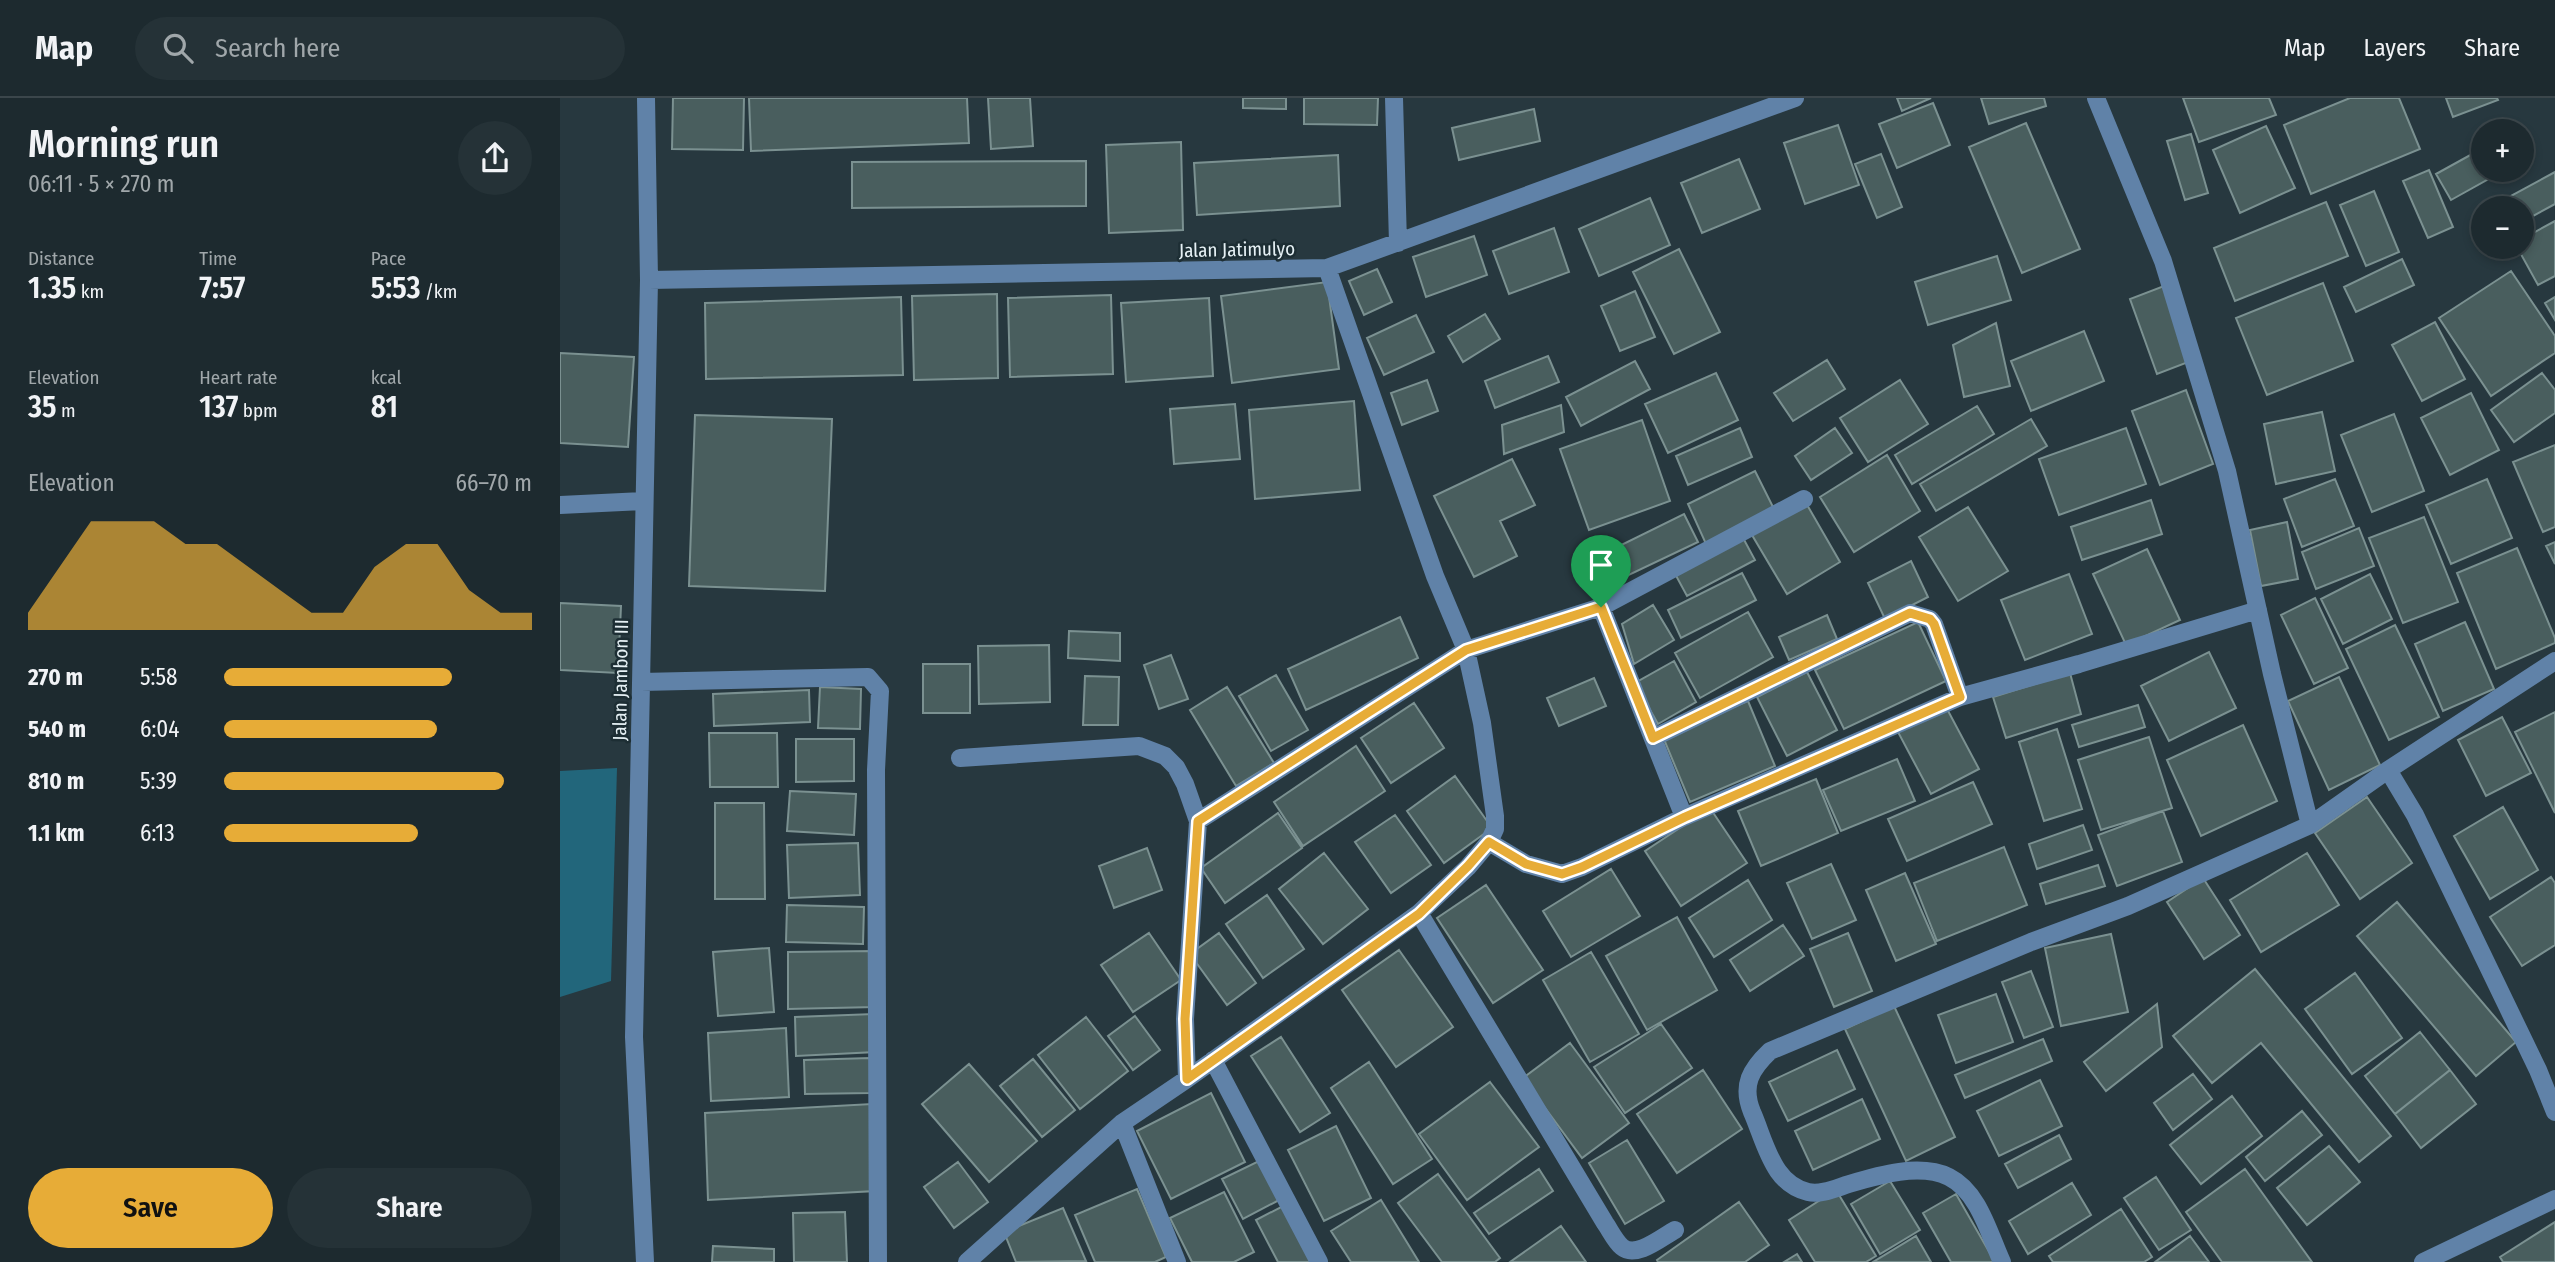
<!DOCTYPE html>
<meta charset="utf-8">
<style>
body{margin:0;font-family:"Fira Sans Condensed",sans-serif;background:#253237;color:#f1f3f6;height:100vh;display:flex;flex-direction:column;font-size:26px;white-space:nowrap}
*{box-sizing:border-box;margin:0}
p{font-size:23px;color:#a0a7aa}
.icon{flex:none;width:38px;height:38px;fill:none;stroke:currentColor;stroke-width:2;stroke-linecap:round;stroke-linejoin:round}
.map{position:relative;flex:1;overflow:hidden}
.drawer{display:flex;flex-direction:column;background:#1d2a2f;width:560px}
.drawer>*{flex:none}
.controls{position:absolute;left:1911px;top:21px;display:grid;gap:14px}
.controls a{display:grid;place-items:center;width:63px;height:63px;border-radius:50%;background:#1d2a2f;box-shadow:0 4px 10px #0003,0 0 0 2px #3b464b;font-size:35px}
.pin{position:absolute;display:grid;place-items:center;width:60px;height:60px;color:#fff;margin:-72px -30px;border-radius:50% 50% 50% 0;rotate:-45deg;box-shadow:0 0 7px #0007}
.pin .icon{rotate:45deg}
.round{display:grid;place-items:center;flex:none;width:74px;height:74px;border-radius:37px;background:#253237}
.headline{display:flex;align-items:center;justify-content:space-between;height:119px;padding:0 28px}
h1{font-size:38px;font-weight:600;line-height:52px}
.metrics{display:grid;grid-template-columns:repeat(3,1fr);gap:10px;height:119px;padding:7px 28px}
.metrics div{display:grid;align-content:center}
.metrics b{font-size:30px;font-weight:600}
.metrics small{font-size:19px;font-weight:400}
.metrics p{font-size:19px}
.chart{height:196px;padding:14px 28px}
.chart p{display:flex;justify-content:space-between}
.chart svg{width:100%;height:126px;margin-top:7px;fill:#e7ac37;opacity:.7}
.cta{display:flex;gap:14px;margin-top:auto;padding:14px 28px}
.cta a{flex:1;height:80px;border-radius:42px;background:#e7ac37;color:#111;font-size:28px;font-weight:600;line-height:80px;text-align:center}
.cta a+a{background:#253237;color:#f1f3f6}
ul{padding:0 28px;list-style:none;font-size:23px}
li{display:grid;grid-template-columns:112px 84px 1fr;align-items:center;height:52px}
li i{height:18px;border-radius:9px;background:#e7ac37}
header{display:flex;align-items:center;gap:42px;box-sizing:border-box;height:98px;padding:0 35px;background:#1d2a2f;border-bottom:2px solid #3b464b}
header strong{font-size:33px}
nav{display:flex;gap:38px;margin-inline-start:auto;font-size:24px}
.search{width:490px;height:63px;background:#253237;display:flex;align-items:center;gap:18px;box-sizing:border-box;padding:0 24px;border-radius:38px;color:#a0a7aa;font-size:26px}
main{display:flex;flex:1;min-height:0}
.map>svg:first-child{display:block}
.green{fill:#22667b}
.building{fill:#495e5e;stroke:#7b9191;stroke-width:2}
.lines{fill:none;stroke-linecap:round;stroke-linejoin:round}
.minor{stroke:#6082a8;stroke-width:18}
.route-casing{stroke:#fff;stroke-width:14}
.route{stroke:#e7ac37;stroke-width:9}
.labels{text-anchor:middle;stroke-width:5;stroke-linejoin:round;paint-order:stroke}
.street-label{font-size:19px;fill:#e5f0f4;stroke:#1d2e34}
</style>
<header>
<strong>Map</strong>
<div class="search"><svg class="icon" aria-label="search" viewBox="0 0 24 24"><circle cx="10" cy="10" r="6"/><path d="M15 15l6 6"/></svg>Search here</div>
<nav><a>Map</a><a>Layers</a><a>Share</a></nav>
</header>
<main>
<section class="drawer">
<div class="headline"><div><h1>Morning run</h1><p>06:11 · 5 × 270 m</p></div><a class="round"><svg class="icon" aria-label="share" viewBox="0 0 24 24"><path d="M12 15V3M7 8l5-5 5 5M5 13v7h14v-7"/></svg></a></div>
<div class="metrics">
<div><p>Distance</p><b>1.35<small> km</small></b></div>
<div><p>Time</p><b>7:57</b></div>
<div><p>Pace</p><b>5:53<small> /km</small></b></div>
</div>
<div class="metrics">
<div><p>Elevation</p><b>35<small> m</small></b></div>
<div><p>Heart rate</p><b>137<small> bpm</small></b></div>
<div><p>kcal</p><b>81</b></div>
</div>
<div class="chart"><p><span>Elevation</span>66–70 m</p>
<svg viewBox="0 0 160 44" preserveAspectRatio="none"><path d="M0 44V38L10 22L20 6L30 6L40 6L50 14L60 14L70 22L80 30L90 38L100 38L110 22L120 14L130 14L140 30L150 38L160 38V44z"/></svg>
</div>
<ul>
<li><b>270 m</b>5:58<i style="width:74%"></i></li>
<li><b>540 m</b>6:04<i style="width:69%"></i></li>
<li><b>810 m</b>5:39<i style="width:91%"></i></li>
<li><b>1.1 km</b>6:13<i style="width:63%"></i></li>
</ul>
<div class="cta"><a>Save</a><a>Share</a></div>
</section>
<div class="map">
<svg width="1995" height="1164" viewBox="0 0 1995 1164">
<rect width="100%" height="100%" fill="#27383f"/>
<path class="green" d="M 57,670 L 51,883 L 0,899 L 0,673 Z"/>
<path class="building" d="M 113,0 L 184,0 L 183,52 L 112,51 Z
M 189,0 L 407,0 L 409,45 L 191,53 Z
M 428,0 L 470,0 L 473,48 L 431,51 Z
M 683,0 L 726,0 L 726,11 L 683,10 Z
M 744,0 L 818,0 L 817,27 L 744,26 Z
M 1337,0 L 1371,0 L 1342,13 Z
M 1421,0 L 1484,0 L 1486,8 L 1429,26 Z
M 1623,0 L 1709,0 L 1716,17 L 1639,44 Z
M 1790,0 L 1839,0 L 1860,51 L 1751,96 L 1724,27 Z
M 1886,0 L 1937,0 L 1938,2 L 1893,19 Z
M 1373,5 L 1390,47 L 1337,70 L 1319,26 Z
M 974,11 L 980,43 L 899,62 L 892,30 Z
M 1466,25 L 1520,151 L 1462,175 L 1409,49 Z
M 1278,27 L 1299,87 L 1245,106 L 1224,45 Z
M 1706,28 L 1735,90 L 1680,115 L 1653,52 Z
M 1631,36 L 1648,95 L 1625,102 L 1607,43 Z
M 621,44 L 623,132 L 549,135 L 546,47 Z
M 1923,50 L 1923,72 L 1940,72 L 1941,74 L 1891,102 L 1876,76 Z
M 1321,56 L 1342,109 L 1317,120 L 1295,66 Z
M 778,57 L 780,108 L 637,117 L 634,65 Z
M 1179,61 L 1200,111 L 1142,135 L 1121,85 Z
M 526,63 L 526,108 L 292,110 L 292,64 Z
M 1869,72 L 1893,129 L 1868,140 L 1843,83 Z
M 1995,74 L 1995,106 L 1962,124 L 1962,110 L 1936,110 L 1934,107 Z
M 1814,93 L 1839,154 L 1806,168 L 1780,107 Z
M 1090,100 L 1110,147 L 1039,178 L 1019,131 Z
M 1766,104 L 1788,158 L 1675,203 L 1654,150 Z
M 1995,123 L 1995,178 L 1978,187 L 1957,149 L 1962,149 L 1962,141 Z
M 994,130 L 1009,174 L 949,196 L 933,153 Z
M 914,138 L 927,177 L 866,199 L 853,159 Z
M 1119,151 L 1160,234 L 1114,256 L 1073,174 Z
M 1437,158 L 1451,202 L 1368,227 L 1355,184 Z
M 1842,161 L 1854,187 L 1796,214 L 1784,189 Z
M 817,171 L 832,204 L 804,217 L 789,183 Z
M 1951,173 L 1995,238 L 1995,255 L 1931,298 L 1879,220 Z
M 767,184 L 779,271 L 672,285 L 661,198 Z
M 1763,185 L 1793,263 L 1707,297 L 1676,220 Z
M 1604,188 L 1631,263 L 1597,276 L 1570,201 Z
M 1075,193 L 1095,239 L 1060,253 L 1041,208 Z
M 437,196 L 438,280 L 354,282 L 352,198 Z
M 551,197 L 553,276 L 450,279 L 448,200 Z
M 341,199 L 343,277 L 146,281 L 145,205 Z
M 1995,199 L 1995,222 L 1985,205 Z
M 649,200 L 653,278 L 566,284 L 561,205 Z
M 925,216 L 940,241 L 903,264 L 888,238 Z
M 856,217 L 874,254 L 824,277 L 807,240 Z
M 1875,224 L 1905,281 L 1862,303 L 1832,247 Z
M 1436,225 L 1450,288 L 1404,299 L 1393,247 Z
M 1524,233 L 1544,283 L 1471,313 L 1451,263 Z
M 0,255 L 74,259 L 68,349 L 0,345 Z
M 988,258 L 999,284 L 935,310 L 925,283 Z
M 1267,262 L 1285,291 L 1233,323 L 1214,295 Z
M 1075,263 L 1090,291 L 1021,328 L 1006,299 Z
M 1156,275 L 1178,322 L 1108,355 L 1085,306 Z
M 1982,275 L 1995,292 L 1995,315 L 1954,344 L 1931,312 Z
M 867,282 L 878,313 L 842,327 L 831,295 Z
M 1340,282 L 1368,326 L 1308,364 L 1280,320 Z
M 1626,292 L 1653,366 L 1600,387 L 1572,313 Z
M 1911,295 L 1939,352 L 1890,377 L 1861,320 Z
M 794,303 L 800,392 L 695,401 L 689,312 Z
M 675,306 L 680,361 L 614,366 L 610,311 Z
M 1001,307 L 1004,334 L 944,356 L 942,327 Z
M 1417,308 L 1434,336 L 1352,386 L 1335,357 Z
M 1762,314 L 1775,373 L 1716,386 L 1704,326 Z
M 1834,316 L 1864,393 L 1812,414 L 1781,337 Z
M 135,317 L 272,321 L 265,493 L 129,488 Z
M 1471,321 L 1487,348 L 1376,413 L 1360,386 Z
M 1082,322 L 1110,403 L 1029,432 L 1000,351 Z
M 1180,330 L 1192,359 L 1128,387 L 1116,358 Z
M 1275,330 L 1292,355 L 1251,382 L 1235,358 Z
M 1566,330 L 1586,386 L 1499,417 L 1479,361 Z
M 1995,347 L 1995,429 L 1983,434 L 1953,364 Z
M 1327,357 L 1360,413 L 1294,454 L 1260,399 Z
M 952,361 L 975,407 L 940,423 L 957,458 L 914,479 L 874,398 Z
M 1195,373 L 1215,413 L 1146,446 L 1128,406 Z
M 1775,381 L 1794,428 L 1742,449 L 1724,401 Z
M 1927,381 L 1952,440 L 1891,466 L 1866,407 Z
M 1591,402 L 1602,436 L 1522,462 L 1511,429 Z
M 1246,405 L 1280,464 L 1227,496 L 1192,437 Z
M 1408,409 L 1448,473 L 1398,503 L 1359,439 Z
M 1124,416 L 1138,444 L 1054,484 L 1041,457 Z
M 1864,419 L 1898,504 L 1843,525 L 1809,440 Z
M 1727,424 L 1738,481 L 1701,488 L 1690,432 Z
M 1799,430 L 1814,468 L 1756,491 L 1742,454 Z
M 1182,438 L 1195,462 L 1127,498 L 1114,474 Z
M 1995,444 L 1995,466 L 1986,448 Z
M 1957,450 L 1995,540 L 1995,545 L 1936,571 L 1897,475 Z
M 1587,451 L 1620,522 L 1566,547 L 1533,476 Z
M 1351,463 L 1368,499 L 1325,521 L 1308,485 Z
M 1182,475 L 1196,502 L 1121,540 L 1108,512 Z
M 1509,476 L 1532,536 L 1465,562 L 1441,502 Z
M 1810,476 L 1832,521 L 1783,546 L 1761,501 Z
M 1755,500 L 1788,570 L 1754,586 L 1721,517 Z
M 0,505 L 61,508 L 58,575 L 0,572 Z
M 1093,507 L 1114,542 L 1074,566 L 1062,526 Z
M 1188,514 L 1213,559 L 1140,600 L 1115,555 Z
M 1267,517 L 1277,541 L 1229,562 L 1219,539 Z
M 840,519 L 858,560 L 746,612 L 728,571 Z
M 1358,524 L 1386,583 L 1284,631 L 1255,572 Z
M 1905,524 L 1934,591 L 1883,613 L 1855,546 Z
M 1835,527 L 1879,619 L 1829,642 L 1786,551 Z
M 509,533 L 560,535 L 560,563 L 508,560 Z
M 489,547 L 490,604 L 419,606 L 418,548 Z
M 1649,554 L 1676,610 L 1609,643 L 1581,588 Z
M 611,557 L 628,601 L 599,611 L 584,567 Z
M 1114,563 L 1136,604 L 1098,626 L 1075,585 Z
M 363,566 L 410,566 L 410,615 L 363,615 Z
M 1247,574 L 1277,632 L 1227,658 L 1197,599 Z
M 1510,575 L 1521,616 L 1446,640 L 1433,599 Z
M 716,577 L 748,632 L 711,653 L 679,598 Z
M 525,578 L 559,579 L 558,627 L 523,627 Z
M 1779,579 L 1820,667 L 1769,692 L 1728,603 Z
M 1034,580 L 1046,608 L 999,628 L 987,600 Z
M 260,589 L 301,591 L 300,631 L 258,630 Z
M 667,589 L 714,665 L 676,688 L 630,612 Z
M 249,592 L 250,624 L 154,628 L 153,596 Z
M 1188,603 L 1215,668 L 1130,704 L 1103,639 Z
M 854,605 L 884,650 L 831,685 L 801,640 Z
M 1578,607 L 1585,629 L 1519,649 L 1512,627 Z
M 1386,609 L 1419,671 L 1371,696 L 1338,634 Z
M 1995,614 L 1995,715 L 1955,634 Z
M 1942,619 L 1971,675 L 1926,698 L 1898,642 Z
M 1683,627 L 1717,703 L 1641,738 L 1607,662 Z
M 1497,631 L 1522,711 L 1484,723 L 1459,644 Z
M 149,635 L 217,635 L 218,689 L 150,689 Z
M 1589,639 L 1612,710 L 1541,732 L 1518,662 Z
M 236,641 L 294,641 L 294,683 L 236,684 Z
M 796,648 L 825,693 L 743,748 L 714,704 Z
M 1337,661 L 1355,703 L 1281,733 L 1263,692 Z
M 895,678 L 932,730 L 884,765 L 847,713 Z
M 1256,681 L 1278,735 L 1201,768 L 1178,713 Z
M 1413,684 L 1432,726 L 1347,763 L 1328,721 Z
M 230,693 L 296,696 L 294,737 L 227,733 Z
M 1807,699 L 1852,765 L 1800,801 L 1755,735 Z
M 155,705 L 204,705 L 205,801 L 155,801 Z
M 1943,709 L 1978,772 L 1930,801 L 1894,738 Z
M 1150,710 L 1187,765 L 1121,808 L 1085,753 Z
M 1603,713 L 1622,764 L 1557,788 L 1538,737 Z
M 718,715 L 742,750 L 665,805 L 641,770 Z
M 835,717 L 871,767 L 831,795 L 795,744 Z
M 1523,727 L 1532,752 L 1477,771 L 1469,746 Z
M 298,745 L 300,797 L 229,800 L 227,747 Z
M 1444,749 L 1467,807 L 1377,843 L 1354,785 Z
M 587,750 L 602,792 L 554,810 L 539,768 Z
M 764,755 L 808,811 L 763,846 L 719,791 Z
M 1747,755 L 1779,807 L 1701,854 L 1670,802 Z
M 1271,766 L 1296,822 L 1252,841 L 1227,785 Z
M 1538,767 L 1545,788 L 1486,806 L 1480,786 Z
M 1051,771 L 1080,818 L 1011,859 L 983,813 Z
M 1345,775 L 1376,846 L 1336,863 L 1306,792 Z
M 1991,779 L 1995,785 L 1995,847 L 1962,868 L 1930,819 Z
M 1643,780 L 1680,837 L 1644,861 L 1607,804 Z
M 1188,782 L 1212,822 L 1154,859 L 1129,820 Z
M 926,787 L 983,872 L 933,905 L 877,820 Z
M 707,797 L 744,851 L 703,880 L 666,826 Z
M 1837,804 L 1956,944 L 1916,978 L 1797,838 Z
M 227,807 L 304,809 L 303,846 L 226,844 Z
M 1117,819 L 1157,892 L 1087,932 L 1046,858 Z
M 1223,827 L 1244,858 L 1190,893 L 1170,862 Z
M 589,835 L 621,882 L 573,914 L 541,867 Z
M 659,835 L 696,885 L 667,907 L 630,856 Z
M 1288,835 L 1312,893 L 1274,909 L 1250,851 Z
M 1551,836 L 1568,914 L 1501,928 L 1485,850 Z
M 209,850 L 214,914 L 158,918 L 153,854 Z
M 839,852 L 893,929 L 836,969 L 782,892 Z
M 315,853 L 315,909 L 228,911 L 228,854 Z
M 1031,854 L 1079,936 L 1030,964 L 983,882 Z
M 1695,871 L 1831,1038 L 1799,1064 L 1701,945 L 1652,985 L 1613,938 Z
M 1471,873 L 1493,929 L 1464,940 L 1442,884 Z
M 1795,875 L 1842,940 L 1792,976 L 1745,911 Z
M 1436,896 L 1453,944 L 1396,965 L 1378,917 Z
M 1597,906 L 1602,949 L 1546,993 L 1524,964 Z
M 1334,908 L 1395,1039 L 1346,1063 L 1285,931 Z
M 314,916 L 316,954 L 236,958 L 235,919 Z
M 575,918 L 600,952 L 573,972 L 548,938 Z
M 526,919 L 568,973 L 520,1011 L 478,957 Z
M 1101,926 L 1132,970 L 1065,1015 L 1034,969 Z
M 226,930 L 229,999 L 151,1003 L 148,935 Z
M 1860,934 L 1890,972 L 1835,1016 L 1805,978 Z
M 721,939 L 770,1015 L 740,1034 L 691,958 Z
M 1483,941 L 1492,963 L 1405,1000 L 1395,977 Z
M 1010,945 L 1069,1025 L 1022,1060 L 963,980 Z
M 1277,952 L 1295,991 L 1228,1023 L 1209,984 Z
M 310,960 L 310,995 L 245,996 L 244,962 Z
M 473,961 L 515,1012 L 482,1039 L 440,988 Z
M 809,964 L 872,1061 L 833,1086 L 771,990 Z
M 409,966 L 477,1043 L 429,1084 L 362,1006 Z
M 1143,972 L 1182,1031 L 1117,1075 L 1077,1016 Z
M 1890,972 L 1916,1006 L 1861,1050 L 1835,1016 Z
M 1633,976 L 1652,1001 L 1613,1032 L 1594,1005 Z
M 1480,982 L 1502,1028 L 1439,1058 L 1417,1013 Z
M 930,984 L 979,1049 L 907,1102 L 859,1036 Z
M 651,995 L 685,1064 L 611,1101 L 577,1033 Z
M 1672,998 L 1702,1038 L 1641,1086 L 1610,1047 Z
M 1302,1001 L 1320,1041 L 1253,1072 L 1235,1033 Z
M 312,1006 L 316,1093 L 148,1102 L 145,1015 Z
M 1742,1013 L 1762,1037 L 1705,1083 L 1686,1059 Z
M 776,1028 L 811,1100 L 764,1123 L 728,1052 Z
M 1499,1037 L 1511,1061 L 1458,1090 L 1445,1066 Z
M 1067,1042 L 1104,1103 L 1065,1126 L 1029,1065 Z
M 1769,1048 L 1800,1084 L 1747,1127 L 1717,1090 Z
M 701,1062 L 721,1101 L 683,1121 L 662,1081 Z
M 398,1064 L 428,1104 L 394,1130 L 364,1089 Z
M 979,1071 L 993,1093 L 929,1136 L 914,1115 Z
M 1685,1071 L 1752,1164 L 1662,1164 L 1626,1114 Z
M 878,1076 L 940,1160 L 935,1164 L 882,1164 L 838,1105 Z
M 1596,1079 L 1631,1132 L 1599,1152 L 1564,1100 Z
M 1330,1083 L 1360,1132 L 1320,1156 L 1291,1106 Z
M 1512,1085 L 1531,1117 L 1468,1156 L 1449,1123 Z
M 577,1091 L 606,1159 L 595,1164 L 535,1164 L 515,1117 Z
M 1276,1092 L 1316,1158 L 1306,1164 L 1255,1164 L 1229,1122 Z
M 664,1094 L 694,1154 L 674,1164 L 632,1164 L 610,1120 Z
M 1396,1096 L 1435,1164 L 1391,1164 L 1363,1115 Z
M 821,1102 L 859,1164 L 791,1164 L 771,1133 Z
M 1179,1104 L 1209,1147 L 1185,1164 L 1098,1164 L 1097,1162 Z
M 725,1107 L 755,1164 L 718,1164 L 696,1122 Z
M 503,1110 L 526,1163 L 456,1164 L 444,1134 Z
M 1561,1111 L 1592,1159 L 1584,1164 L 1493,1164 L 1489,1158 Z
M 285,1114 L 287,1164 L 234,1164 L 233,1115 Z
M 1995,1124 L 1995,1164 L 1943,1164 L 1940,1159 Z
M 1001,1128 L 1026,1164 L 950,1164 Z
M 1356,1138 L 1371,1164 L 1313,1164 Z
M 1630,1138 L 1649,1164 L 1595,1164 Z
M 153,1148 L 214,1151 L 214,1164 L 152,1164 Z
M 1237,1156 L 1242,1164 L 1224,1164 Z"/>
<g class="lines">
<path class="minor" d="M 834,0 L 838,145
M 1536,0 L 1603,163 L 1667,373 L 1712,576 L 1750,727
M 89,182 L 767,170 L 1235,0
M 0,407 L 83,403
M 1041,509 L 1124,719
M 81,584 L 308,579 L 320,593 L 316,672 L 318,1164
M 1093,640 L 1350,515 L 1370,521 L 1374,526 L 1400,599
M 400,660 L 579,648 L 605,658 L 616,669 L 625,686 L 638,723 L 625,921 L 627,981
M 1828,672 L 1855,717 L 1978,972 L 1995,1014
M 638,723 L 906,552 L 1041,509 L 1244,401
M 929,744 L 966,766 L 1002,776 L 1022,769 L 1124,719 L 1400,599 L 1519,566 L 1698,512
M 859,815 L 1045,1125 C 1050,1132 1055,1143 1062,1149 C 1076,1161 1102,1139 1115,1132
M 653,962 L 759,1164
M 562,1025 L 617,1164
M 85,1164 L 74,939 L 89,182 L 86,0
M 407,1164 L 562,1025 L 627,981 L 859,815 L 908,769 L 929,744 L 935,731 L 935,718 L 922,625 L 906,552 L 875,478 L 767,170
M 1442,1164 C 1429,1136 1419,1094 1389,1079 C 1360,1065 1319,1077 1289,1086 C 1276,1090 1261,1097 1248,1094 C 1235,1091 1225,1083 1218,1073 C 1206,1056 1200,1032 1192,1014 C 1181,987 1191,971 1210,953 L 1471,844 L 1568,808 L 1750,727 L 1828,672 L 1995,563
M 1863,1164 L 1995,1101"/>
</g>
<g class="lines">
<defs>
<path id="route" d="M 1041,509 L 1093,640 L 1350,515 L 1370,521 L 1374,526 L 1400,599 L 1125,719 L 1022,769 L 1002,776 L 966,766 L 929,744 L 908,768 L 859,816 L 627,981 L 625,921 L 638,723 L 906,552 Z"/>
</defs>
<use href="#route" class="route-casing"/>
<use href="#route" class="route"/>
</g>
<g class="labels">
<g class="street-label">
<text transform="translate(677 151) rotate(-1)" y="7">Jalan Jatimulyo</text>
<text transform="translate(60 582) rotate(-89)" y="7">Jalan Jambon III</text>
</g>
</g>
</svg>
<div class="controls">
<a>+</a>
<a>−</a>
</div>
<div class="pin" style="left:1041px;top:509px;background:#1e9e55"><svg class="icon" aria-label="arrive" viewBox="0 0 24 24"><path d="M6 21V4h12l-3 4 3 4H6"/></svg></div>
</div>
</main>
